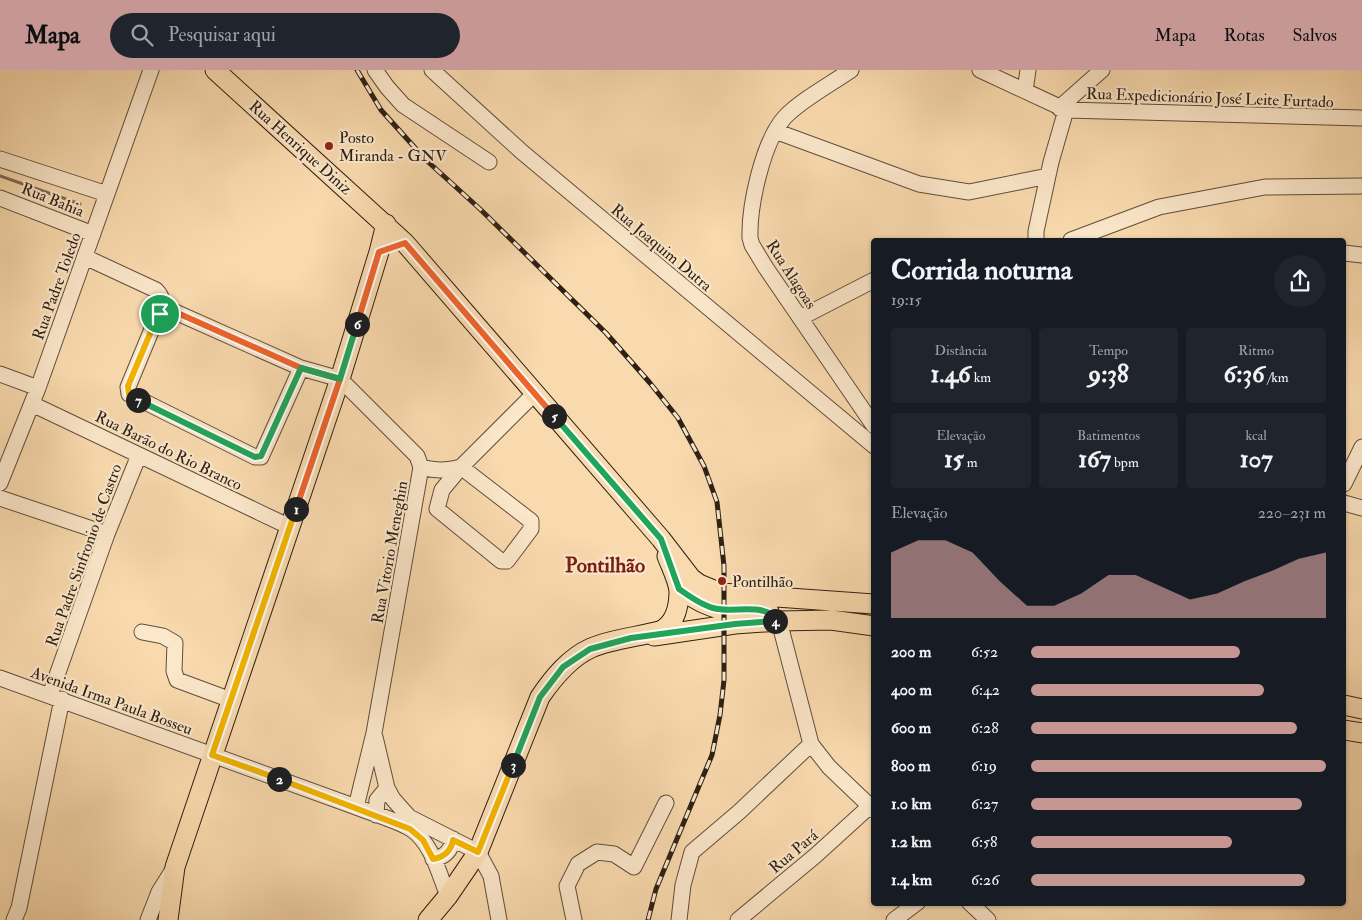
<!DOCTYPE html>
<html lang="pt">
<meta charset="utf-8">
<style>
body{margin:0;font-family:"IM FELL Double Pica",serif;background:#20242c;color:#f1f3f6;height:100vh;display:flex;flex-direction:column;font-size:19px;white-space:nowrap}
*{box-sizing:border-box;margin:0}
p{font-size:16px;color:#9ea1a6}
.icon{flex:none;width:28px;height:28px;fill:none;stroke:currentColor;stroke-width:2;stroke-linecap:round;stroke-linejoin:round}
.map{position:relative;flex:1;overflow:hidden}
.sheet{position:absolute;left:871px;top:168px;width:475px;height:668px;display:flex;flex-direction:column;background:#171b24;border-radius:5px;box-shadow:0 1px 4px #0004}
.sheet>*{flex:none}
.pin{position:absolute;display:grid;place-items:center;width:42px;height:42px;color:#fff;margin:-21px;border:2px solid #fff;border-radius:50%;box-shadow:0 1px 5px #0007}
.km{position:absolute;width:25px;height:25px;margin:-12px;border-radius:50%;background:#222;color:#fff;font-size:14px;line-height:25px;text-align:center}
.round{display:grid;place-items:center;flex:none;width:52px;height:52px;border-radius:26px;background:#20242c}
.head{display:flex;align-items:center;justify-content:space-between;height:85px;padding:0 20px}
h1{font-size:28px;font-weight:800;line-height:38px}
.metrics{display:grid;grid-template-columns:repeat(3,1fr);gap:8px;height:85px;padding:5px 20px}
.metrics div{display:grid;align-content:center;border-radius:5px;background:#20242c;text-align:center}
.metrics b{font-size:25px;font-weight:800}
.metrics small{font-size:14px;font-weight:400}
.metrics p{font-size:14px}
.chart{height:140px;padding:10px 20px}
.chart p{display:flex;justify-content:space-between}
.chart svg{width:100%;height:90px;margin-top:5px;fill:#c59692;opacity:.7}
ul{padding:0 20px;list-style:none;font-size:16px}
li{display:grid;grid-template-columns:80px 60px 1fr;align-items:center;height:38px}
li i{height:12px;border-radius:6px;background:#c59692}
header{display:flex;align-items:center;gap:30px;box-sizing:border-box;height:70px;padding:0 25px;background:#c59692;color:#111}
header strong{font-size:24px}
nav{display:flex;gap:28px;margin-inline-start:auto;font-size:18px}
.search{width:350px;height:45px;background:#20242c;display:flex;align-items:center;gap:12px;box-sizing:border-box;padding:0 18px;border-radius:28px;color:#9ea1a6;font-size:19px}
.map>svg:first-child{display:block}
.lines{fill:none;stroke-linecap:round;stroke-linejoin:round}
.stream{stroke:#7e6a52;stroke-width:3}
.minor-casing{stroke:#604e3b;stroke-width:17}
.major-casing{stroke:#2d2015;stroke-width:21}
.minor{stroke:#fbe7ca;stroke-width:15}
.major{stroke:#f9daae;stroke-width:19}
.rail-casing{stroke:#2d2015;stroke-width:5}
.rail{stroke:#fbe7ca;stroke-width:3;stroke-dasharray:9;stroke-linecap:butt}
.split-1-casing{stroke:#fff;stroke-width:10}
.split-2-casing{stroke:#fff;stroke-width:10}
.split-3-casing{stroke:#fff;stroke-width:10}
.split-4-casing{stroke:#fff;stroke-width:10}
.split-5-casing{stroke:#fff;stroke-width:10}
.split-6-casing{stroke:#fff;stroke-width:10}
.split-7-casing{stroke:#fff;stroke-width:10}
.split-8-casing{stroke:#fff;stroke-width:10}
.split-1{stroke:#f0652b;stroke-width:6}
.split-2{stroke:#f5b400;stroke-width:6}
.split-3{stroke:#f5b400;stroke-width:6}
.split-4{stroke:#22a559;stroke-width:6}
.split-5{stroke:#22a559;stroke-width:6}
.split-6{stroke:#f0652b;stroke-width:6}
.split-7{stroke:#22a559;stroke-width:6}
.split-8{stroke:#f5b400;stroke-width:6}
.poi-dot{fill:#8f2418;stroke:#fbe7ca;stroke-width:2}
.labels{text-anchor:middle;stroke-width:4.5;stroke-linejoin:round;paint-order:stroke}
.street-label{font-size:16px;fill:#2d2015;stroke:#fbe7ca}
.poi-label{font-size:16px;fill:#2d2015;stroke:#fbe7ca;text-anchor:start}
.district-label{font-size:21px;font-weight:bold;fill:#7a1f14;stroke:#fbe7ca}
</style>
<header>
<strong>Mapa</strong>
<div class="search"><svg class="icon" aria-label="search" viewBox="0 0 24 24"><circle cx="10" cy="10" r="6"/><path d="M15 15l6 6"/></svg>Pesquisar aqui</div>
<nav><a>Mapa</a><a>Rotas</a><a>Salvos</a></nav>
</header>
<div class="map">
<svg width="1362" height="850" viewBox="0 0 1362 850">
<rect width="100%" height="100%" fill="#f9daae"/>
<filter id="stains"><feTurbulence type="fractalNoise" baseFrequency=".004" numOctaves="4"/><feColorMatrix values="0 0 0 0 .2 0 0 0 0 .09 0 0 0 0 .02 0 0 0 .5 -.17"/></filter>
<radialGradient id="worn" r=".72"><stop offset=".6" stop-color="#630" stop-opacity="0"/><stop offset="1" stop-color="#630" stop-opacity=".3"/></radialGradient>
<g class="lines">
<path class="stream" d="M 0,106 L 80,134"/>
<defs>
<path id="minor" d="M 375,0 L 387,17 L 403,35 L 489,92
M 432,0 L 522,82 L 874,376
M 851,0 C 831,14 801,30 785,47 C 763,71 749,135 750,168 L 752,175 L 766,198 L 874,356
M 980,0 L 1066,40 L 1362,48
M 1025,21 L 1028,0
M 1059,38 L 1102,0
M 775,61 L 919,114 L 969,122 L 1048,106
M 0,89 L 107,124
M 0,128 L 93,164
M 1036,170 L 1036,161 L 1051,92 L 1066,40
M 1071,170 L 1159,137 L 1265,117 L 1362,116
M 1344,183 L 1362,185
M 85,187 L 156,220 C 164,228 163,234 160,244
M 173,241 L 301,298 L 261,387 L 255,387 L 129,324 L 128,317 L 157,247 L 164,243 Z
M 800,248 L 874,210
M 301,298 L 340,309 L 417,386 L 421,397 L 374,663 L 356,737
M 0,304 L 38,318
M 32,334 L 290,457
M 421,397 C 436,401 446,401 461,397 L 535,323
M 461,397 L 531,451 L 531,459 L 507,491 L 501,491 L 437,439 L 442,420 Z
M 0,413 L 38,318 L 151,0
M 1344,414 L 1362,377
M 0,428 L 107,464
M 1344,433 L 1362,438
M 779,551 L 811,674 L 829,697 L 874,740
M 142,562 L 163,566 L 175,573 L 174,601 L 177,610 L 231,630
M 0,608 L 356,737 C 371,743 399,751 411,759 C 432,773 439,804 448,826
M 50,625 L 107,464 L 139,385
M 375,667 L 387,718 L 393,729 L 409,747 L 478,782 L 491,806 L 499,850
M 376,745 L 377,730 L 387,718
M 433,789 C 445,787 451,781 453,769
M 969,832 L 988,850
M 14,850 L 19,838 L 62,629
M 148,850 L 159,822 L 174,798
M 574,850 L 567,816 L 578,794 L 597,782 L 614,784 L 634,797 L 666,733
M 679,850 L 683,815 L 692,782 L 739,742 L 811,674
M 738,850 L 815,786 L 870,736
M 894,850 L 918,832"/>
<path id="major" d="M 215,0 L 405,173 L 661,469 L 691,508 L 699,514 L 721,523 L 874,534
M 679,519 C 696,530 712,540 734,541 C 746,541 757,538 769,542
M 654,566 L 735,554 L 779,551 L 831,550 L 874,556
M 1344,635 L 1362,639
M 1344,660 L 1362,663
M 168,850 L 175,797 L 340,309 L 379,182 L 386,154
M 428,850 L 448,826 L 478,782 L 540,627 C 553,608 569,588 591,578 C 612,569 637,567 660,561 C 675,554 679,537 679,521 C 678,510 671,497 667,486"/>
</defs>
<use href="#minor" class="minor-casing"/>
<use href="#major" class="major-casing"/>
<use href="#minor" class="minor"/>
<use href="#major" class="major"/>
<defs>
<path id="rail" d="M 357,0 L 381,40 L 426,90 L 480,139 L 606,263 L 650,313 L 678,348 L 704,396 L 717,432 L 724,496 L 724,610 L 720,645 L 712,685 L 656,819 L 648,850"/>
</defs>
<use href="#rail" class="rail-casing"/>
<use href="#rail" class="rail"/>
</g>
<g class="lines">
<defs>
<path id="split-1" d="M 160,244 L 173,241 L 301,298 L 340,309 L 296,439"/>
<path id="split-2" d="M 279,709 L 212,685 L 296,439"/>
<path id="split-3" d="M 279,709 L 410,759 L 423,770 L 433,789 C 445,787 451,781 453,770 L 478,782 L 513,695"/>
<path id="split-4" d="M 513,695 L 540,627 L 563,597 L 590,579 L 631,568 L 735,554 L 775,551"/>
<path id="split-5" d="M 554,346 L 661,469 L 679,519 C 689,526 701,535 713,538 C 734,544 764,531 779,551 L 775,551"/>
<path id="split-6" d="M 357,254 L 379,182 L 405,173 L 554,346"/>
<path id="split-7" d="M 138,330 L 255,387 L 261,386 L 301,298 L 340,309 L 357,254"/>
<path id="split-8" d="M 138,330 L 129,324 L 128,316 L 157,247 L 160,244"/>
</defs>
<use href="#split-1" class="split-1-casing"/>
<use href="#split-2" class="split-2-casing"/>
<use href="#split-3" class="split-3-casing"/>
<use href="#split-4" class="split-4-casing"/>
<use href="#split-5" class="split-5-casing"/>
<use href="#split-6" class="split-6-casing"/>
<use href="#split-7" class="split-7-casing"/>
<use href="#split-8" class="split-8-casing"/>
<use href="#split-1" class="split-1"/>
<use href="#split-2" class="split-2"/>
<use href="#split-3" class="split-3"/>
<use href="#split-4" class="split-4"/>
<use href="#split-5" class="split-5"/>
<use href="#split-6" class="split-6"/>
<use href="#split-7" class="split-7"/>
<use href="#split-8" class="split-8"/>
</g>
<g class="poi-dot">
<circle cx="329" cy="76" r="5"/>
<circle cx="722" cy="511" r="5"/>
</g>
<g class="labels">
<g class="street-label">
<text transform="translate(1210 27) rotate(2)" y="6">Rua Expedicionário José Leite Furtado</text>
<text transform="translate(301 77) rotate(42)" y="6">Rua Henrique Diniz</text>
<text transform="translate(53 129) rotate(22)" y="6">Rua Bahia</text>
<text transform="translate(662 177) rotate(40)" y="6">Rua Joaquim Dutra</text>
<text transform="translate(792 204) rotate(57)" y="6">Rua Alagoas</text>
<text transform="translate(56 216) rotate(-70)" y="6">Rua Padre Toledo</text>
<text transform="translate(169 380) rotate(26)" y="6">Rua Barão do Rio Branco</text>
<text transform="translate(389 482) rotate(-80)" y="6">Rua Vitorio Meneghin</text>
<text transform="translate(83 485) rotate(-70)" y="6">Rua Padre Sinfronio de Castro</text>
<text transform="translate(112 630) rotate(20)" y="6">Avenida Irma Paula Bosseu</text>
<text transform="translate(793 781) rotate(-40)" y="6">Rua Pará</text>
</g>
<g class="poi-label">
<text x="339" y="73">Posto<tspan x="339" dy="18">Miranda - GNV</tspan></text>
<text x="732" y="517">Pontilhão</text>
</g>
<g class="district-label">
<text x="605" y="502">Pontilhão</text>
</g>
</g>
<rect width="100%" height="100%" filter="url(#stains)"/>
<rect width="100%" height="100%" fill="url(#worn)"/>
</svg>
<div class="pin" style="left:160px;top:244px;background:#1e9e55"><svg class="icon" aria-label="arrive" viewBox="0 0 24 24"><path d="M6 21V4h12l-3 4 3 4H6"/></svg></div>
<b class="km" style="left:296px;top:439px">1</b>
<b class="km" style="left:279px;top:709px">2</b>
<b class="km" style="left:513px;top:695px">3</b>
<b class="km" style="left:775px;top:551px">4</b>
<b class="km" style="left:554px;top:346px">5</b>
<b class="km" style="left:357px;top:254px">6</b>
<b class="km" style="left:138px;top:330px">7</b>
<section class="sheet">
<div class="head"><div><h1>Corrida noturna</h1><p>19:15</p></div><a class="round"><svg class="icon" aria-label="share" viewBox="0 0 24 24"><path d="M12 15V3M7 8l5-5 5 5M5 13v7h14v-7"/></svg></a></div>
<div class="metrics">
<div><p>Distância</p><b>1.46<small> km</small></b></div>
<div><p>Tempo</p><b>9:38</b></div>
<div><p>Ritmo</p><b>6:36<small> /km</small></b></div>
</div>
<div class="metrics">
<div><p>Elevação</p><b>15<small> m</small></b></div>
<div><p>Batimentos</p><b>167<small> bpm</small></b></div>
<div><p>kcal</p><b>107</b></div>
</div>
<div class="chart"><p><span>Elevação</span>220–231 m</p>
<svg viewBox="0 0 160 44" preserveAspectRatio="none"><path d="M0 44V12L10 6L20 6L30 12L40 26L50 38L60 38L70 32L80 23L90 23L100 29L110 35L120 32L130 26L140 21L150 15L160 12V44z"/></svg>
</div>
<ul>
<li><b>200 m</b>6:52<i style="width:71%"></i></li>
<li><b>400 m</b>6:42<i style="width:79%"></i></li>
<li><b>600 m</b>6:28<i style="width:90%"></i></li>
<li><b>800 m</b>6:19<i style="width:100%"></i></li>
<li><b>1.0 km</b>6:27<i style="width:92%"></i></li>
<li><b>1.2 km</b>6:58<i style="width:68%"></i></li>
<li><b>1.4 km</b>6:26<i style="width:93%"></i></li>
</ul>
</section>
</div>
